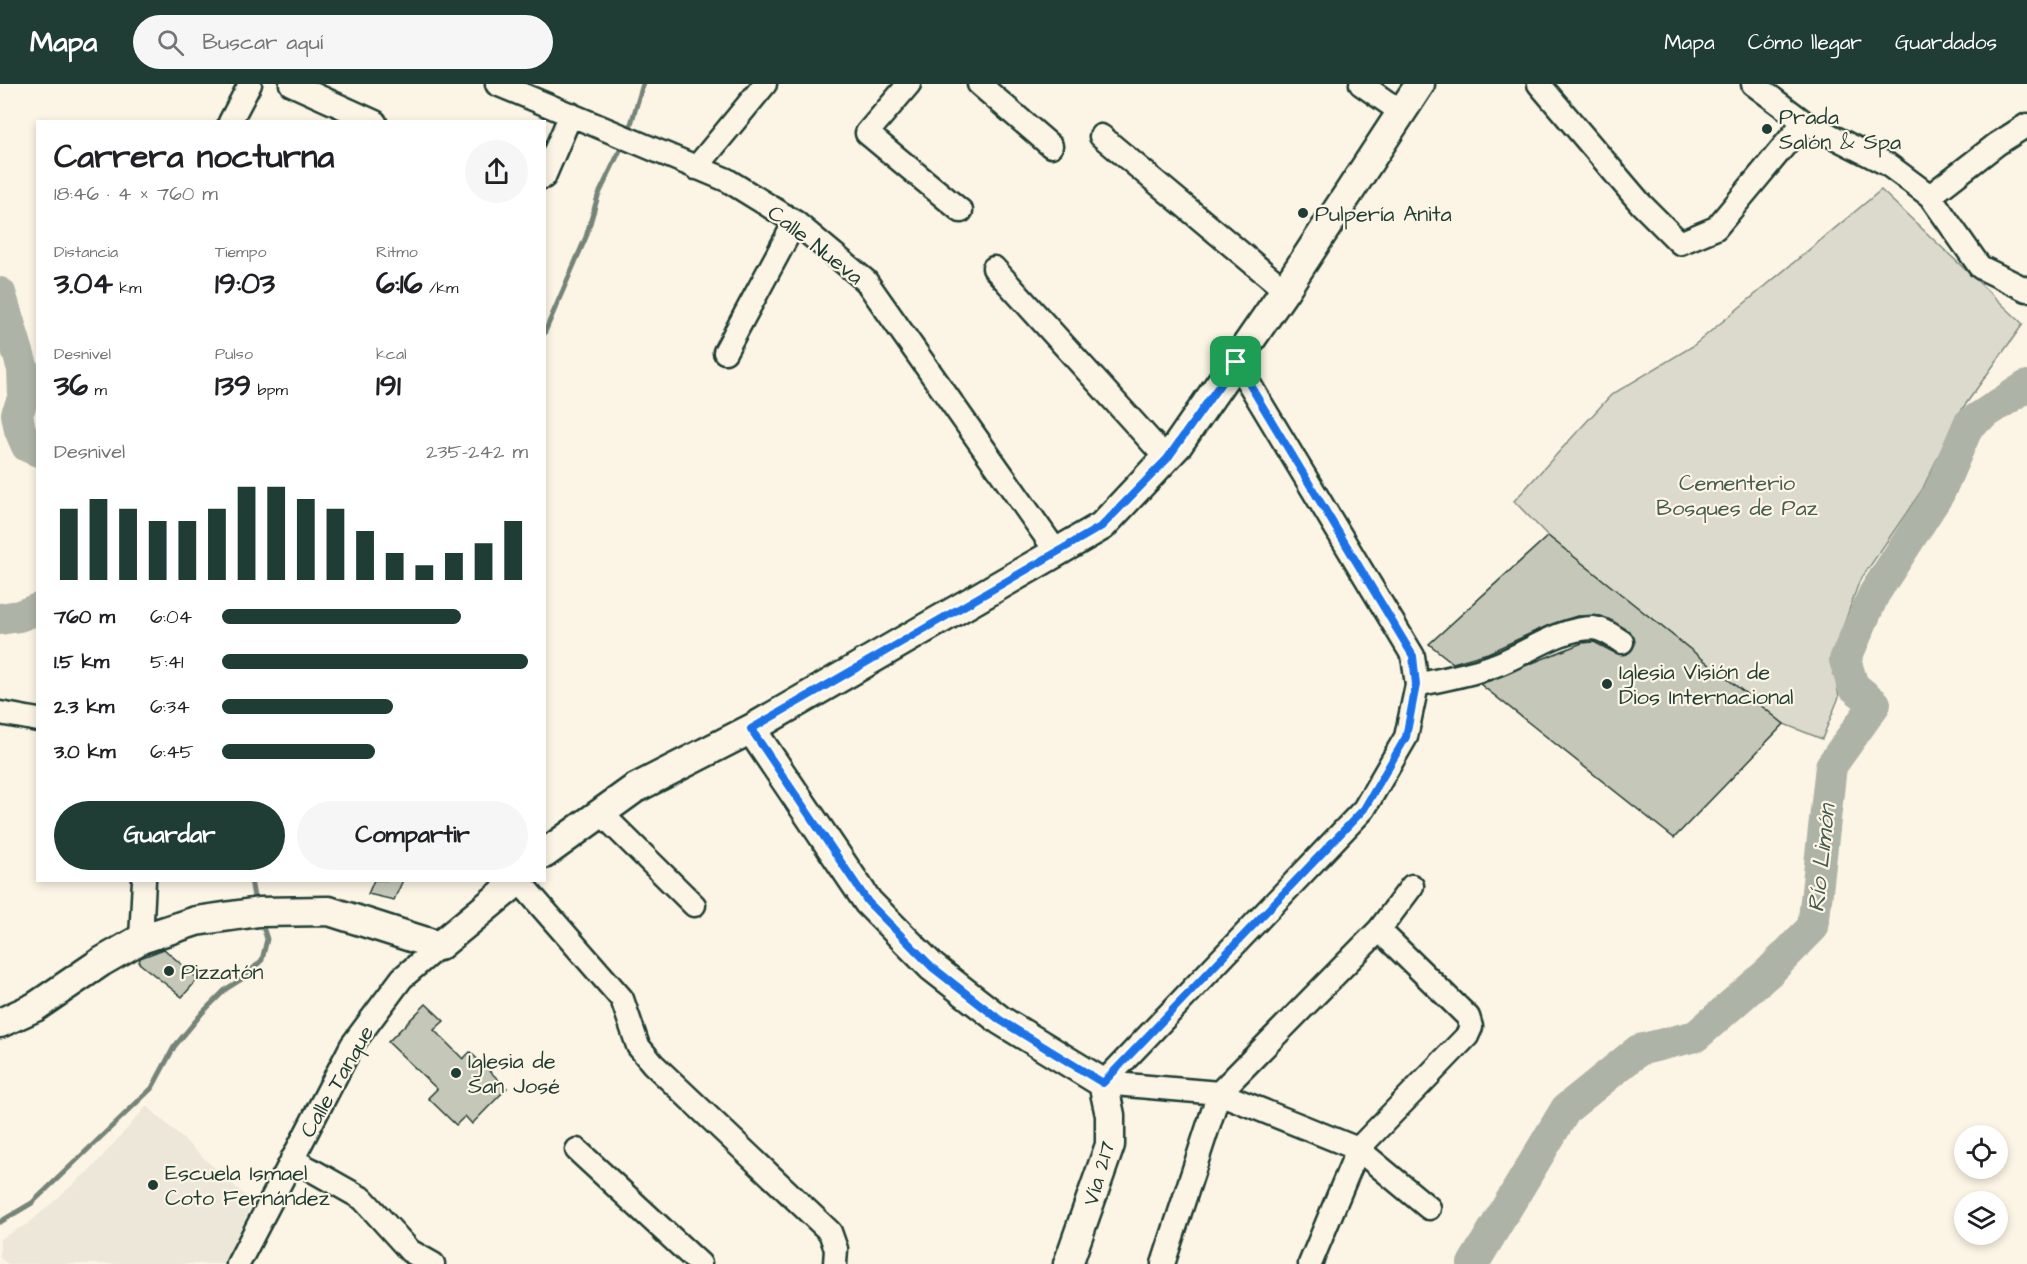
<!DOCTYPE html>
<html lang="es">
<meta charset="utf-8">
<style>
body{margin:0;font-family:"Architects Daughter",sans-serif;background:#f6f6f6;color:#202124;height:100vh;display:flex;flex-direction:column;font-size:22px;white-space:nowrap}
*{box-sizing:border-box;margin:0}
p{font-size:20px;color:#757577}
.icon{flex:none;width:33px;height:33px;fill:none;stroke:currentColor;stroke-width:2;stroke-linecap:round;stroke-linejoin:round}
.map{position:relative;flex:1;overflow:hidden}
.panel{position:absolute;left:36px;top:36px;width:510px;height:762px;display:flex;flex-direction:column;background:#fff;border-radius:0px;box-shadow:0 3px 9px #0003}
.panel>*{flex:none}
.tools{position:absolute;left:1954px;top:1041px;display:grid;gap:12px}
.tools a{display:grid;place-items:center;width:54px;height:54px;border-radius:50%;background:#fff;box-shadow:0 3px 9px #0003;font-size:30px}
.pin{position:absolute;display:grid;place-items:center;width:51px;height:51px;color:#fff;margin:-26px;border-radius:12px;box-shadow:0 3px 9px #0006}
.round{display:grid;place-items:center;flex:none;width:63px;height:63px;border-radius:32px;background:#f6f6f6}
.headline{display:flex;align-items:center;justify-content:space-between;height:102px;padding:0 18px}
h1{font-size:33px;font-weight:700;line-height:45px}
.figures{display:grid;grid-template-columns:repeat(3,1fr);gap:9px;height:102px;padding:6px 18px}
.figures div{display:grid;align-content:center}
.figures b{font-size:30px;font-weight:700}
.figures small{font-size:16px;font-weight:400}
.figures p{font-size:16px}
.chart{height:168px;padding:12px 18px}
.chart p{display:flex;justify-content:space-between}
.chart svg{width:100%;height:108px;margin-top:6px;stroke:#1f3d34;stroke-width:6}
.primary-button{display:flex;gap:12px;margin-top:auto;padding:12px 18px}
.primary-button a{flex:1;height:69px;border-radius:36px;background:#1f3d34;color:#fff;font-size:24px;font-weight:700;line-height:69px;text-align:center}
.primary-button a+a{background:#f6f6f6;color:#202124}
ul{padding:0 18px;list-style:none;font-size:20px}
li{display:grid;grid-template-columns:96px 72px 1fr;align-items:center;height:45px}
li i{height:15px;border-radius:8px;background:#1f3d34}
header{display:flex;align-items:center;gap:36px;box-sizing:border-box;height:84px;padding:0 30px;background:#1f3d34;color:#fff}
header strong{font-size:28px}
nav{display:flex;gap:33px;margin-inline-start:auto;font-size:21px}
.search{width:420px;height:54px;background:#f6f6f6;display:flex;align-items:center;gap:15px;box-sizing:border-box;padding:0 21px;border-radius:33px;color:#757577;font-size:22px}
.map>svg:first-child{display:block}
.built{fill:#ece7d8}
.green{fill:#dcdacc;stroke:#7e8c80;stroke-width:1.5}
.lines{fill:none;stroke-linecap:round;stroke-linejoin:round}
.stream{stroke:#758479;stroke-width:5}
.river{stroke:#aeb3a7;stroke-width:32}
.building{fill:#c5c7b9;stroke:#1f3d34;stroke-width:1.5}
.minor-casing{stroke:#1f3d34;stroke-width:27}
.major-casing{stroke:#1f3d34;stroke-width:33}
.minor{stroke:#fcf5e5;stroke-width:22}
.major{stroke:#fcf5e5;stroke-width:28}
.route-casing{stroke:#fff;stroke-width:12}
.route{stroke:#1a73e8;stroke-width:8}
.poi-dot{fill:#1f3d34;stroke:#fcf5e5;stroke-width:2}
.labels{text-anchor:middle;stroke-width:4.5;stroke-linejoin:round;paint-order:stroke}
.poi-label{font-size:22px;fill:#1f3d34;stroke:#fcf5e5;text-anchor:start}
.street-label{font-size:22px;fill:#1f3d34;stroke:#fcf5e5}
.park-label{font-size:22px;fill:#455c52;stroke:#fcf5e5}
.water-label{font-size:24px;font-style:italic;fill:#435a51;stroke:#fcf5e5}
</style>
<header>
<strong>Mapa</strong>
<div class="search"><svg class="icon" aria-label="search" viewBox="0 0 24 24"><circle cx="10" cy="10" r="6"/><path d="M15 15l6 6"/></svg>Buscar aquí</div>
<nav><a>Mapa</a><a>Cómo llegar</a><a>Guardados</a></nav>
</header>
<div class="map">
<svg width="2027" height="1180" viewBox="0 0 2027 1180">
<rect width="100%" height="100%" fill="#fcf5e5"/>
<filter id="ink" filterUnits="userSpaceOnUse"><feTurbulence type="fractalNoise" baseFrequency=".0167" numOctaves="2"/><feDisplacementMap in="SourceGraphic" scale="12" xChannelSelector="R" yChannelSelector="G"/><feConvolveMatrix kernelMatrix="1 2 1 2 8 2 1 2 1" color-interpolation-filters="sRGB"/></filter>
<g filter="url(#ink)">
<path class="built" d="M 147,1022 L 252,1118 L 226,1180 L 8,1180 L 0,1174 L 0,1155 L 29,1139 L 93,1083 Z"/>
<path class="green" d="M 1881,106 L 2023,240 L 1958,331 L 1922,406 L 1859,498 L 1832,574 L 1839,613 L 1822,655 L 1784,640 L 1548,452 L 1514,417 L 1611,311 L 1693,262 Z"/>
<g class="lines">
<path class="stream" d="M 628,50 L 643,0
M 544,250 L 586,153 L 598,112 L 624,58
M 251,796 L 255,819
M 0,1138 L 32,1119 L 152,1004 L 174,963 L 203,928 L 226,905 L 242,895 L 262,876 L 267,855 L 261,837"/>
<path class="river" d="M 0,209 L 23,285 L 24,312 L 17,330 L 20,346 L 27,362 L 38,367
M 0,535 L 19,532 L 38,525
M 1473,1180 L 1566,1025 L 1639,966 L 1696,952 L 1769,888 L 1813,843 L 1831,682 L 1875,620 L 1853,602 L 1845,576 L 1874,510 L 1939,409 L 1969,340 L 2027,302"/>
</g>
<path class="building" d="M 1548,452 L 1784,640 L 1674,754 L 1480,600 L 1582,559 L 1594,558 L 1615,569 L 1627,570 L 1635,560 L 1630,547 L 1601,532 L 1577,532 L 1549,541 L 1488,569 L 1453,579 L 1429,560 Z
M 374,796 L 403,796 L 394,816 L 368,810 Z
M 164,865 L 198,895 L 182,913 L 139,879 L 140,874 Z
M 426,920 L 444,937 L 434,946 L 463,975 L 470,968 L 507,1004 L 472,1040 L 465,1032 L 456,1041 L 428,1014 L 437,1005 L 388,958 Z"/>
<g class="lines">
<defs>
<path id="minor" d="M 291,0 L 375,38
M 497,0 L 727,96 L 795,138 L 866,197 L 1058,470
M 909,0 L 867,49 L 961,127
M 979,0 L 1051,62
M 1361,0 L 1401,28
M 1539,0 L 1641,120 L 1680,159 L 1716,144 L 1804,38
M 1753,0 L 1804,38 L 1887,80 L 1930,112 L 1980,183 L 2027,206
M 230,38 L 250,0
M 1101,52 L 1285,206
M 696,84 L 765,0
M 544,93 L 571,30
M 1930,112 L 1997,60 L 2027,41
M 994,184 L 1167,375
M 725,268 L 795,138
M 1417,601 C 1442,595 1469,591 1493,582 C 1525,571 1558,544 1593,544 C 1604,545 1613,552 1622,558
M 0,629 L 38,636
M 601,729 L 694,821
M 519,797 L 622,915 L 638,962 L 653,980 L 830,1148 L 836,1165 L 835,1180
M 141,855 L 144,796
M 1103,999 L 1364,725 L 1406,653 L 1417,601 L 1413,572 L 1236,278
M 1103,999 L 1219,1009 L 1358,1065 L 1429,1124
M 577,1066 L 700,1180
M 292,1075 L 363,1115 L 410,1167 L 433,1180
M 238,1180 L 352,961 L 402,894 L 439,862
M 1163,1180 L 1219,1009 L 1379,846 L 1412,802
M 1310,1180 L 1358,1065 L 1467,952 L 1471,943 L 1468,933 L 1379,846"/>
<path id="major" d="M 751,645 L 868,818 L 932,883 L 1000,936 L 1103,999 L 1110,1031 L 1110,1061 L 1068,1180
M 544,770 L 634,705 L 751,645 L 1102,442 L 1177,362 L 1285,206 L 1420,0
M 0,939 L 35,923 L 101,878 L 141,855 L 196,837 L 259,828 L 329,827 L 439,862 L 519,796"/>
</defs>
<use href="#minor" class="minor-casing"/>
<use href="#major" class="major-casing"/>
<use href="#minor" class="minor"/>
<use href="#major" class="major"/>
</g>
</g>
<g class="lines" filter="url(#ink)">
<defs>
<path id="route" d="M 1236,278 L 1413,572 L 1416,601 L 1406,653 L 1364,725 L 1103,999 L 1000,936 L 932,883 L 868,818 L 751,645 L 1102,442 L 1167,375 Z"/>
</defs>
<use href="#route" class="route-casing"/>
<use href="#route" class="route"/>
</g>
<g class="poi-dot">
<circle cx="1767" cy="45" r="6"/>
<circle cx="1303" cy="129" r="6"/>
<circle cx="1607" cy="600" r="6"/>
<circle cx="169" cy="887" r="6"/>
<circle cx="456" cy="989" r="6"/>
<circle cx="153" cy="1101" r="6"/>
</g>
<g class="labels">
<g class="poi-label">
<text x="1779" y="40">Prada<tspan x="1779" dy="25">Salón &amp; Spa</tspan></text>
<text x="1315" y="137">Pulpería Anita</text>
<text x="1619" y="595">Iglesia Visión de<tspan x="1619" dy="25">Dios Internacional</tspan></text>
<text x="181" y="895">Pizzatón</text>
<text x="468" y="984">Iglesia de<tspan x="468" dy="25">San José</tspan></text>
<text x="165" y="1096">Escuela Ismael<tspan x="165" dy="25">Coto Fernández</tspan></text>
</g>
<g class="street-label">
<text transform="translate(816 160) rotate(38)" y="8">Calle Nueva</text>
<text transform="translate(336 997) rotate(-60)" y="8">Calle Tanque</text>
<text transform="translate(1098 1089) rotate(-74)" y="8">Vía 217</text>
</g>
<g class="park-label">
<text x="1737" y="406">Cementerio<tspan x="1737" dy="25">Bosques de Paz</tspan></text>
</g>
<g class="water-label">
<text transform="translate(1821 774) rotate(-84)" y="8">Río Limón</text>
</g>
</g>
</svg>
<div class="tools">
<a><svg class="icon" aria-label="locate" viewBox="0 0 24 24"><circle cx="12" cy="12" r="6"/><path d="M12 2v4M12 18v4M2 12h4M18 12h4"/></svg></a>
<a><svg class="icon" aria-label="layers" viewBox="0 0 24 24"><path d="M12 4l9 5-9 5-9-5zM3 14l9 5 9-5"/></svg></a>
</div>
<div class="pin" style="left:1236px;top:278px;background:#1e9e55"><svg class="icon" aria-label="arrive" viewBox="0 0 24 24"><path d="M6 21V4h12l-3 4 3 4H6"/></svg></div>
<section class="panel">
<div class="headline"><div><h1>Carrera nocturna</h1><p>18:46 · 4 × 760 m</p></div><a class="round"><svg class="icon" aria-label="share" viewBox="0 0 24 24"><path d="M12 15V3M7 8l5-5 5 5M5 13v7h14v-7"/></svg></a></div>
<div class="figures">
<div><p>Distancia</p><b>3.04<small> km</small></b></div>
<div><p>Tiempo</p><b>19:03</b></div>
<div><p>Ritmo</p><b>6:16<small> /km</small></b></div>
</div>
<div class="figures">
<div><p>Desnivel</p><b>36<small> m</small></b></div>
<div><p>Pulso</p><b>139<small> bpm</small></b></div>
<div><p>kcal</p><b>191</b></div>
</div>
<div class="chart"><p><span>Desnivel</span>235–242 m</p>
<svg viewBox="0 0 160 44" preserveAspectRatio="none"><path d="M5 44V15M15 44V11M25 44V15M35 44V20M45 44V20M55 44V15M65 44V6M75 44V6M85 44V11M95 44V15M105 44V24M115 44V33M125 44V38M135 44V33M145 44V29M155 44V20"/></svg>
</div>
<ul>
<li><b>760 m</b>6:04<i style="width:78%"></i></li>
<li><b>1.5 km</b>5:41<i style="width:100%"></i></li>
<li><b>2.3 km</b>6:34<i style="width:56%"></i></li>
<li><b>3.0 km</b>6:45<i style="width:50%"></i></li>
</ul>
<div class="primary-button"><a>Guardar</a><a>Compartir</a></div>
</section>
</div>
